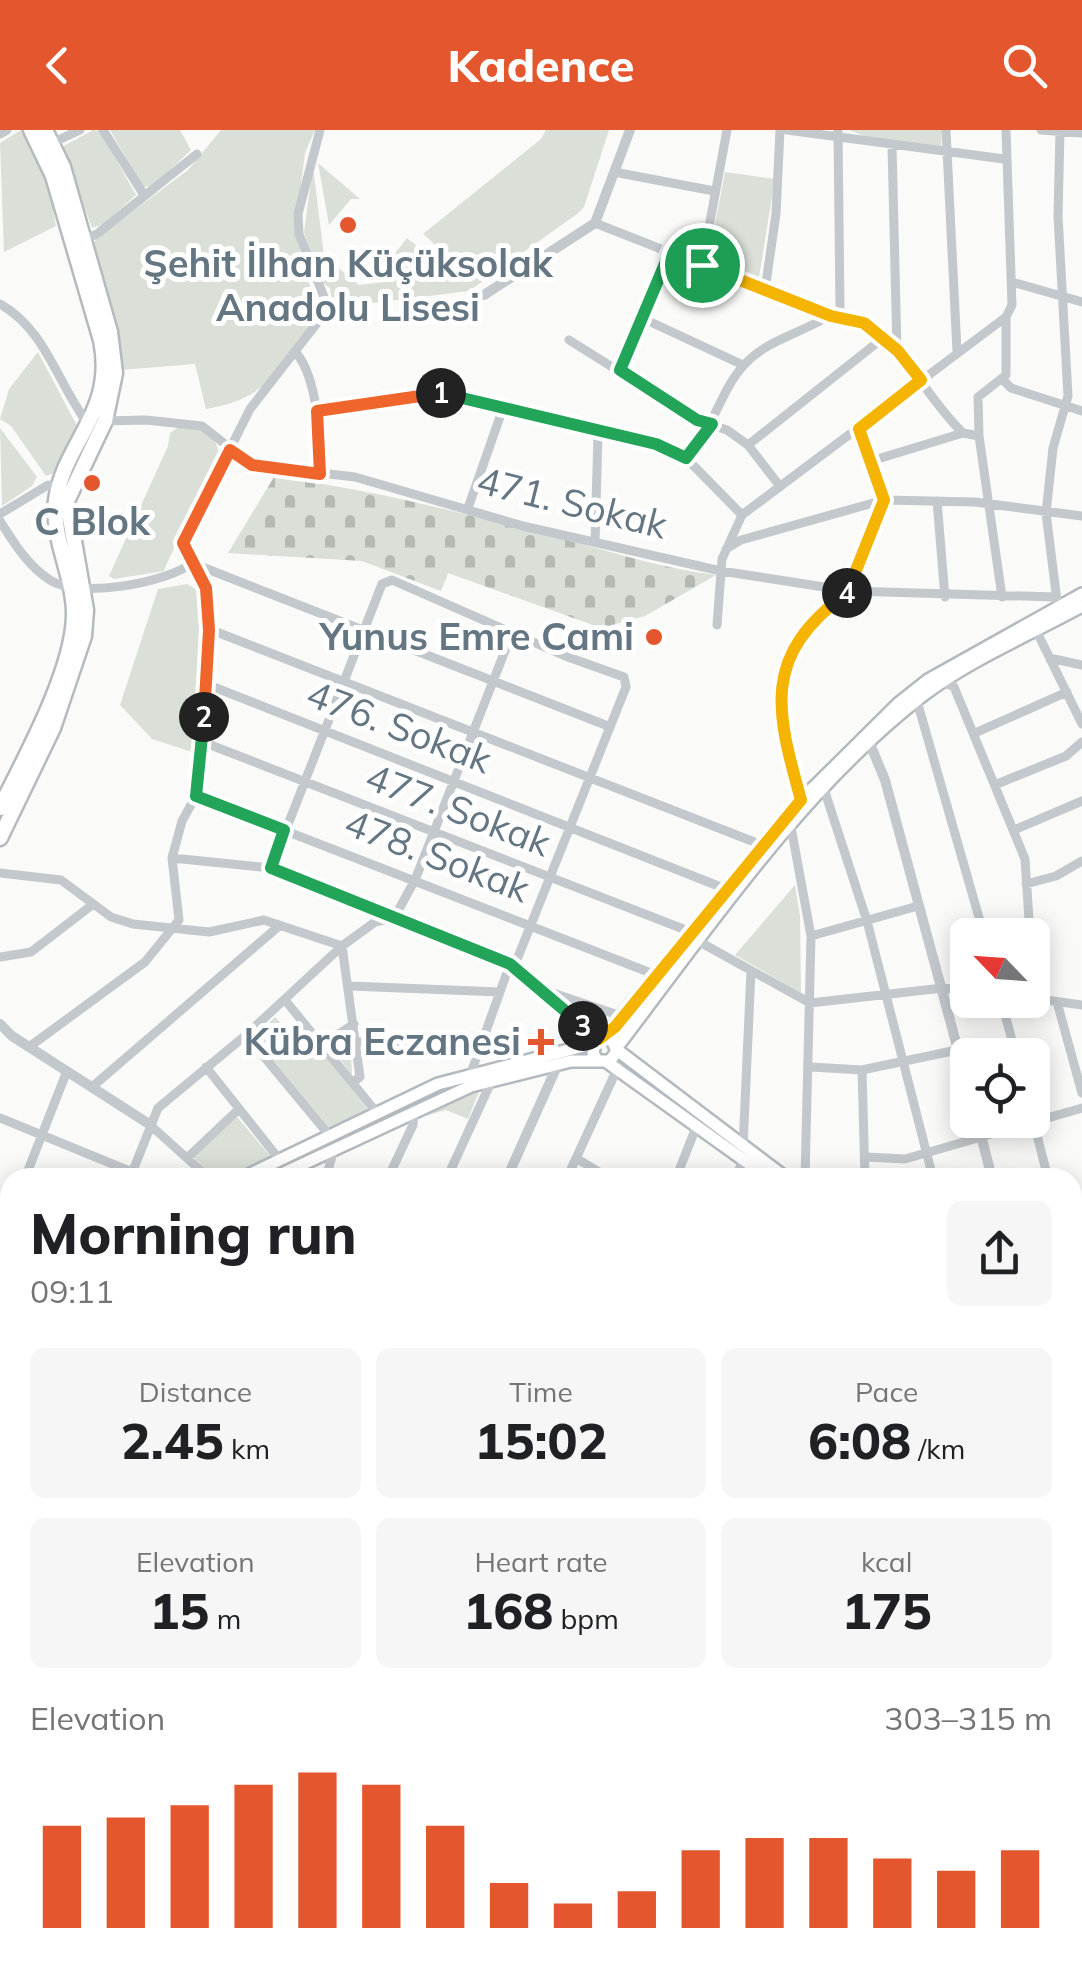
<!DOCTYPE html>
<meta charset="utf-8">
<style>
body{margin:0;font-family:Mulish,sans-serif;background:#f6f6f6;color:#202124;height:100vh;display:flex;flex-direction:column;font-size:38px;white-space:nowrap}
*{box-sizing:border-box;margin:0}
p{font-size:32px;color:#757577}
.icon{flex:none;width:55px;height:55px;fill:none;stroke:currentColor;stroke-width:2;stroke-linecap:round;stroke-linejoin:round}
.map{position:relative;flex:1;overflow:hidden}
.panel{position:absolute;left:0px;top:1038px;width:1082px;height:812px;display:flex;flex-direction:column;background:#fff;border-radius:30px 30px 0 0;box-shadow:0 5px 25px #0003}
.panel>*{flex:none}
.needle{width:65px;rotate:295deg}
.fabs{position:absolute;left:950px;top:788px;display:grid;gap:20px}
.fabs a{display:grid;place-items:center;width:100px;height:100px;border-radius:15px;background:#fff;box-shadow:0 5px 25px #0003;font-size:50px}
.pin{position:absolute;display:grid;place-items:center;width:85px;height:85px;color:#fff;margin:-42px;border:5px solid #fff;border-radius:50%;box-shadow:0 2px 10px #0007}
.km{position:absolute;width:50px;height:50px;margin:-25px;border-radius:50%;background:#222;color:#fff;font-size:28px;line-height:50px;text-align:center}
.round{display:grid;place-items:center;flex:none;width:105px;height:105px;border-radius:15px;background:#f6f6f6}
.headline{display:flex;align-items:center;justify-content:space-between;height:170px;padding:0 30px}
h1{font-size:55px;font-weight:800;line-height:75px}
.stats{display:grid;grid-template-columns:repeat(3,1fr);gap:15px;height:170px;padding:10px 30px}
.stats div{display:grid;align-content:center;border-radius:15px;background:#f6f6f6;text-align:center}
.stats b{font-size:50px;font-weight:800}
.stats small{font-size:28px;font-weight:400}
.stats p{font-size:28px}
.chart{height:280px;padding:20px 30px}
.chart p{display:flex;justify-content:space-between}
.chart svg{width:100%;height:180px;margin-top:10px;stroke:#e4572e;stroke-width:6}
header{display:flex;justify-content:space-between;align-items:center;height:130px;padding:0 30px;background:#e4572e;color:#fff;font-size:45px;font-weight:800}
.map>svg:first-child{display:block}
.green{fill:#dadfd7}
.cemetery{fill:url(#cemetery-stones)}
.lines{fill:none;stroke-linecap:round;stroke-linejoin:round}
.secondary-casing{stroke:#b3babf;stroke-width:16}
.primary-casing{stroke:#b5babe;stroke-width:19}
.minor{stroke:#c3c8cc;stroke-width:9}
.tertiary{stroke:#c3c8cc;stroke-width:10}
.secondary{stroke:#fff;stroke-width:11}
.primary{stroke:#fff;stroke-width:14}
.split-1-casing{stroke:#fff;stroke-width:20}
.split-2-casing{stroke:#fff;stroke-width:20}
.split-3-casing{stroke:#fff;stroke-width:20}
.split-4-casing{stroke:#fff;stroke-width:20}
.split-5-casing{stroke:#fff;stroke-width:20}
.split-1{stroke:#22a559;stroke-width:12}
.split-2{stroke:#f0652b;stroke-width:12}
.split-3{stroke:#22a559;stroke-width:12}
.split-4{stroke:#f5b400;stroke-width:12}
.split-5{stroke:#f5b400;stroke-width:12}
.poi-dot{fill:#e4572e;stroke:#fff;stroke-width:4}
.labels{text-anchor:middle;stroke-width:10;stroke-linejoin:round;paint-order:stroke}
.poi-label{font-size:38px;font-weight:bold;fill:#657683;stroke:#fff}
.street-label{font-size:38px;fill:#657683;stroke:#fff}
</style>
<header><svg class="icon" aria-label="back" viewBox="0 0 24 24"><path d="M15 5l-7 7 7 7"/></svg>Kadence<svg class="icon" aria-label="search" viewBox="0 0 24 24"><circle cx="10" cy="10" r="6"/><path d="M15 15l6 6"/></svg></header>
<div class="map">
<svg width="1082" height="1849" viewBox="0 0 1082 1849">
<defs>
<pattern id="cemetery-stones" width="16" height="16" patternUnits="userSpaceOnUse" patternTransform="scale(2.5)"><rect width="16" height="16" fill="#dadfd7"/><path d="M2 7V4a2 2 0 0 1 4 0v3zM10 15v-3a2 2 0 0 1 4 0v3z" fill="#b4b9b4"/></pattern>
</defs>
<rect width="100%" height="100%" fill="#fafaf8"/>
<path class="green" d="M 21,0 L 48,54 L 56,96 L 4,122 L 0,13 Z
M 93,0 L 100,1 L 136,65 L 104,94 L 92,98 L 62,17 Z
M 110,0 L 180,0 L 191,20 L 153,56 L 143,57 Z
M 221,0 L 315,0 L 305,23 L 295,100 L 317,183 L 316,192 C 279,239 268,269 206,279 L 195,234 L 120,240 L 110,170 L 91,118 L 97,108 L 188,40 Z
M 546,0 L 609,0 L 584,77 L 577,84 L 469,161 L 333,178 L 330,158 L 319,150 L 304,102 L 313,36 L 324,126 L 359,155 L 442,145 C 447,125 440,118 423,104 L 541,9 Z
M 849,0 L 942,0 L 941,17 L 874,10 Z
M 318,33 L 360,69 L 351,69 L 329,95 Z
M 725,42 L 775,49 L 759,147 L 745,147 L 709,126 Z
M 407,108 L 422,120 L 404,142 L 390,130 Z
M 38,222 L 77,296 L 54,343 L 46,346 L 11,296 L 0,289 L 9,259 Z
M 183,294 C 197,297 215,302 218,320 C 220,333 172,418 164,441 L 114,449 L 109,446 L 168,316 L 170,303 Z
M 0,298 L 37,347 L 32,356 L 2,376 Z
M 187,454 L 197,460 L 199,468 L 200,553 L 195,623 L 152,609 L 120,575 L 158,459 Z
M 795,755 L 800,786 L 801,863 L 735,825 Z
M 275,887 L 288,902 L 301,894 L 368,980 L 332,999 L 328,996 L 254,908 Z
M 346,904 L 350,906 L 352,945 L 331,917 Z
M 481,957 L 468,989 L 446,980 L 425,986 L 422,979 Z
M 412,971 L 323,1019 L 255,1048 Z
M 237,987 L 272,1028 L 231,1047 L 215,1048 L 193,1027 Z"/>
<path class="cemetery" d="M 274,347 C 373,359 470,385 566,410 C 616,423 665,439 716,445 L 645,486 L 601,498 L 448,443 L 441,461 L 362,431 L 228,423 Z"/>
<g class="lines">
<defs>
<path id="secondary" d="M 603,908 L 801,670 L 899,573 L 928,550 L 1082,464
M 617,917 C 709,797 801,660 922,566 C 969,530 1029,505 1082,476
M 617,920 L 786,1048
M 607,932 L 769,1048
M 242,1048 L 438,954 L 595,913
M 273,1048 L 471,956 L 571,931 L 610,931 L 617,921 L 612,910 L 603,908 L 595,913 L 593,924 L 598,931
M 0,1077 L 10,1078
M 0,1088 L 10,1090
M 1072,1327 L 1082,1343
M 1072,1348 L 1082,1365"/>
<path id="primary" d="M 0,678 C 25,628 74,539 74,484 C 74,446 51,408 56,370 C 64,312 116,282 101,210 L 53,46 L 31,0
M 0,708 L 53,598 L 84,506 L 86,480 L 67,371 L 105,291 L 115,243 L 110,202 L 63,37 L 45,0"/>
</defs>
<use href="#secondary" class="secondary-casing"/>
<use href="#primary" class="primary-casing"/>
<path class="minor" d="M 103,0 L 144,65
M 787,0 L 1004,29
M 946,0 L 957,221
M 1041,0 L 1082,3
M 0,4 L 7,0
M 52,13 L 80,0
M 892,16 L 897,221
M 614,42 L 714,61
M 595,93 L 831,186 C 899,196 919,261 963,303
M 83,110 L 97,104 L 197,24
M 702,135 L 727,0
M 1012,152 L 1082,172
M 765,160 L 776,84 L 780,0
M 0,174 C 46,200 56,251 88,294
M 642,188 L 743,235
M 569,210 L 697,290 L 727,300 L 748,315 L 779,355
M 297,224 C 317,248 322,313 320,343
M 620,240 L 670,122
M 1004,251 L 1011,258 L 1082,281
M 317,281 L 444,263 L 549,292 L 656,314 L 686,328 L 742,385
M 103,291 L 146,290 L 202,296 L 252,335 L 355,347 L 523,396 L 721,441 L 850,461 L 1056,467
M 748,315 L 883,208
M 686,328 C 713,302 719,262 744,235 C 769,207 811,201 840,179 L 838,0
M 871,331 L 963,303 L 979,306
M 937,371 L 945,467
M 468,378 L 502,281
M 0,384 L 48,355 L 58,359
M 0,391 C 14,413 28,436 50,450 C 78,469 167,453 192,433
M 595,412 L 598,303
M 726,419 L 741,410 L 884,370 L 975,372 L 1082,386
M 192,433 L 608,596
M 1002,467 L 979,306 L 978,267 L 1006,245 L 1006,187 L 1012,175 L 1006,0
M 1057,471 L 1046,383 L 1053,318 L 1068,266 L 1058,86 L 1060,1
M 717,495 L 722,429 L 742,385 L 1006,187
M 1035,498 L 1082,594
M 209,499 L 762,715
M 1054,529 L 1082,535
M 943,552 L 954,557 L 1025,729 L 1030,805
M 206,554 L 726,759
M 917,571 L 984,805
M 975,603 L 1067,562
M 203,612 L 691,802
M 997,654 L 1066,626 L 1082,612
M 824,659 L 867,791 L 933,1048
M 196,666 L 656,845
M 801,670 L 781,599 L 778,572 L 784,541 L 797,514 L 850,461 L 884,370 L 859,299
M 791,697 L 811,806 L 805,1048
M 1014,700 L 1082,671
M 172,728 L 271,738 L 510,834 L 599,909
M 271,738 L 382,454 L 392,450 L 565,526 L 624,547 L 626,557 L 514,837
M 0,743 L 61,750 L 111,787 L 133,794 L 209,802 L 264,790 L 342,816 L 375,792 L 394,788
M 1026,754 L 1056,746 L 1082,731
M 394,788 L 415,750 L 512,503
M 811,806 L 918,776
M 698,811 L 810,873 L 943,858 L 968,861
M 0,827 L 31,822 L 92,775
M 1032,842 L 1034,869
M 350,856 L 500,862
M 544,860 L 624,887
M 1032,868 L 1082,875
M 285,870 L 377,983
M 1001,870 L 1016,925
M 1057,872 L 1082,963
M 246,905 L 330,1006
M 356,912 L 482,911
M 322,915 L 354,894
M 29,917 L 145,832 L 179,790 L 172,728 L 182,691 L 196,666 L 209,499 L 206,457 L 183,413 L 250,279 L 321,188 L 324,167 L 299,104 L 298,84 L 320,0
M 206,937 L 279,1029
M 811,937 L 862,940 L 957,920
M 862,940 L 865,1048
M 471,943 L 510,834
M 92,957 L 279,796
M 1032,986 L 1048,1048
M 0,988 L 132,1042
M 149,994 L 209,1048
M 743,1017 L 751,841
M 866,1027 L 905,1029 L 1082,978
M 187,1028 L 239,979
M 576,1028 L 609,1048
M 25,1048 L 67,941
M 130,1048 L 158,978 L 246,905 L 342,816 L 360,947 L 353,952
M 326,1048 L 334,1019
M 388,1048 L 413,995 L 414,981
M 447,1048 L 492,950
M 567,1048 L 618,937
M 676,1048 L 697,995
M 735,1048 L 744,1029
M 1072,1099 L 1082,1099
M 0,1140 L 10,1158
M 1072,1150 L 1082,1152
M 1072,1222 L 1082,1236
M 6,1225 L 10,1252
M 0,1274 L 10,1274
M 0,1322 L 10,1321
M 0,1369 L 10,1367
M 0,1423 L 10,1421
M 1072,1473 L 1082,1473
M 0,1480 L 10,1505
M 1072,1521 L 1082,1521
M 1072,1568 L 1082,1568
M 0,1576 L 10,1574
M 0,1609 L 10,1628
M 1072,1615 L 1082,1615
M 1072,1667 L 1082,1667
M 0,1675 L 10,1684
M 0,1768 L 10,1778
M 1072,1818 L 1082,1816
M 86,1840 L 87,1849
M 674,1840 L 675,1849
M 726,1840 L 727,1849
M 781,1840 L 786,1849
M 834,1840 L 837,1849
M 891,1840 L 893,1849
M 950,1840 L 951,1849
M 994,1840 L 998,1849
M 1044,1840 L 1048,1849
M 47,1849 L 56,1840
M 154,1849 L 155,1840
M 198,1849 L 200,1840
M 240,1849 L 242,1840
M 284,1849 L 286,1840
M 373,1849 L 375,1840
M 415,1849 L 417,1840
M 458,1849 L 460,1840
M 517,1849 L 519,1840 L 582,1849"/>
<path class="tertiary" d="M 484,165 L 595,93 L 630,0
M 870,614 L 885,650 L 968,957
M 0,894 L 12,906 L 149,994
M 977,990 L 992,1048
M 507,1048 L 558,934
M 329,1849 L 331,1840
M 593,1849 L 594,1840"/>
<use href="#secondary" class="secondary"/>
<use href="#primary" class="primary"/>
</g>
<g class="lines">
<defs>
<path id="split-1" d="M 441,263 L 656,314 L 686,328 L 712,294 L 697,290 L 620,240 L 670,122 L 702,135"/>
<path id="split-2" d="M 204,587 L 209,500 L 206,458 L 183,413 L 230,320 L 252,335 L 320,344 L 317,281 L 441,263"/>
<path id="split-3" d="M 204,587 L 196,666 L 284,700 L 271,738 L 510,834 L 583,896"/>
<path id="split-4" d="M 583,896 L 599,909 L 615,897 L 801,670 C 776,580 761,526 847,463"/>
<path id="split-5" d="M 702,135 L 831,186 L 864,193 L 898,221 L 921,250 L 859,299 L 884,370 L 847,463"/>
</defs>
<use href="#split-1" class="split-1-casing"/>
<use href="#split-2" class="split-2-casing"/>
<use href="#split-3" class="split-3-casing"/>
<use href="#split-4" class="split-4-casing"/>
<use href="#split-5" class="split-5-casing"/>
<use href="#split-1" class="split-1"/>
<use href="#split-2" class="split-2"/>
<use href="#split-3" class="split-3"/>
<use href="#split-4" class="split-4"/>
<use href="#split-5" class="split-5"/>
</g>
<g class="poi-dot">
<circle cx="348" cy="95" r="10"/>
<circle cx="92" cy="353" r="10"/>
<circle cx="654" cy="507" r="10"/>
<path d="M536 897h10v10h10v10h-10v10h-10v-10h-10v-10h10z"/>
</g>
<g class="labels">
<g class="poi-label">
<text x="348" y="147">Şehit İlhan Küçüksolak<tspan x="348" dy="44">Anadolu Lisesi</tspan></text>
<text x="92" y="405">C Blok</text>
<text x="634" y="520" text-anchor="end">Yunus Emre Cami</text>
<text x="521" y="925" text-anchor="end">Kübra Eczanesi</text>
</g>
<g class="street-label">
<text transform="translate(572 373) rotate(14)" y="13">471. Sokak</text>
<text transform="translate(399 597) rotate(21)" y="13">476. Sokak</text>
<text transform="translate(458 680) rotate(21)" y="13">477. Sokak</text>
<text transform="translate(437 726) rotate(21)" y="13">478. Sokak</text>
</g>
</g>
</svg>
<div class="fabs">
<a><svg class="needle" viewBox="-14 -14 28 28"><path d="M0-13l5 13h-10z" fill="#e53935"/><path d="M0 13l5-13h-10z" fill="#757577"/></svg></a>
<a><svg class="icon" aria-label="locate" viewBox="0 0 24 24"><circle cx="12" cy="12" r="6"/><path d="M12 2v4M12 18v4M2 12h4M18 12h4"/></svg></a>
</div>
<div class="pin" style="left:702px;top:135px;background:#1e9e55"><svg class="icon" aria-label="arrive" viewBox="0 0 24 24"><path d="M6 21V4h12l-3 4 3 4H6"/></svg></div>
<b class="km" style="left:441px;top:263px">1</b>
<b class="km" style="left:204px;top:587px">2</b>
<b class="km" style="left:583px;top:896px">3</b>
<b class="km" style="left:847px;top:463px">4</b>
<section class="panel">
<div class="headline"><div><h1>Morning run</h1><p>09:11</p></div><a class="round"><svg class="icon" aria-label="share" viewBox="0 0 24 24"><path d="M12 15V3M7 8l5-5 5 5M5 13v7h14v-7"/></svg></a></div>
<div class="stats">
<div><p>Distance</p><b>2.45<small> km</small></b></div>
<div><p>Time</p><b>15:02</b></div>
<div><p>Pace</p><b>6:08<small> /km</small></b></div>
</div>
<div class="stats">
<div><p>Elevation</p><b>15<small> m</small></b></div>
<div><p>Heart rate</p><b>168<small> bpm</small></b></div>
<div><p>kcal</p><b>175</b></div>
</div>
<div class="chart"><p><span>Elevation</span>303–315 m</p>
<svg viewBox="0 0 160 44" preserveAspectRatio="none"><path d="M5 44V19M15 44V17M25 44V14M35 44V9M45 44V6M55 44V9M65 44V19M75 44V33M85 44V38M95 44V35M105 44V25M115 44V22M125 44V22M135 44V27M145 44V30M155 44V25"/></svg>
</div>
</section>
</div>
